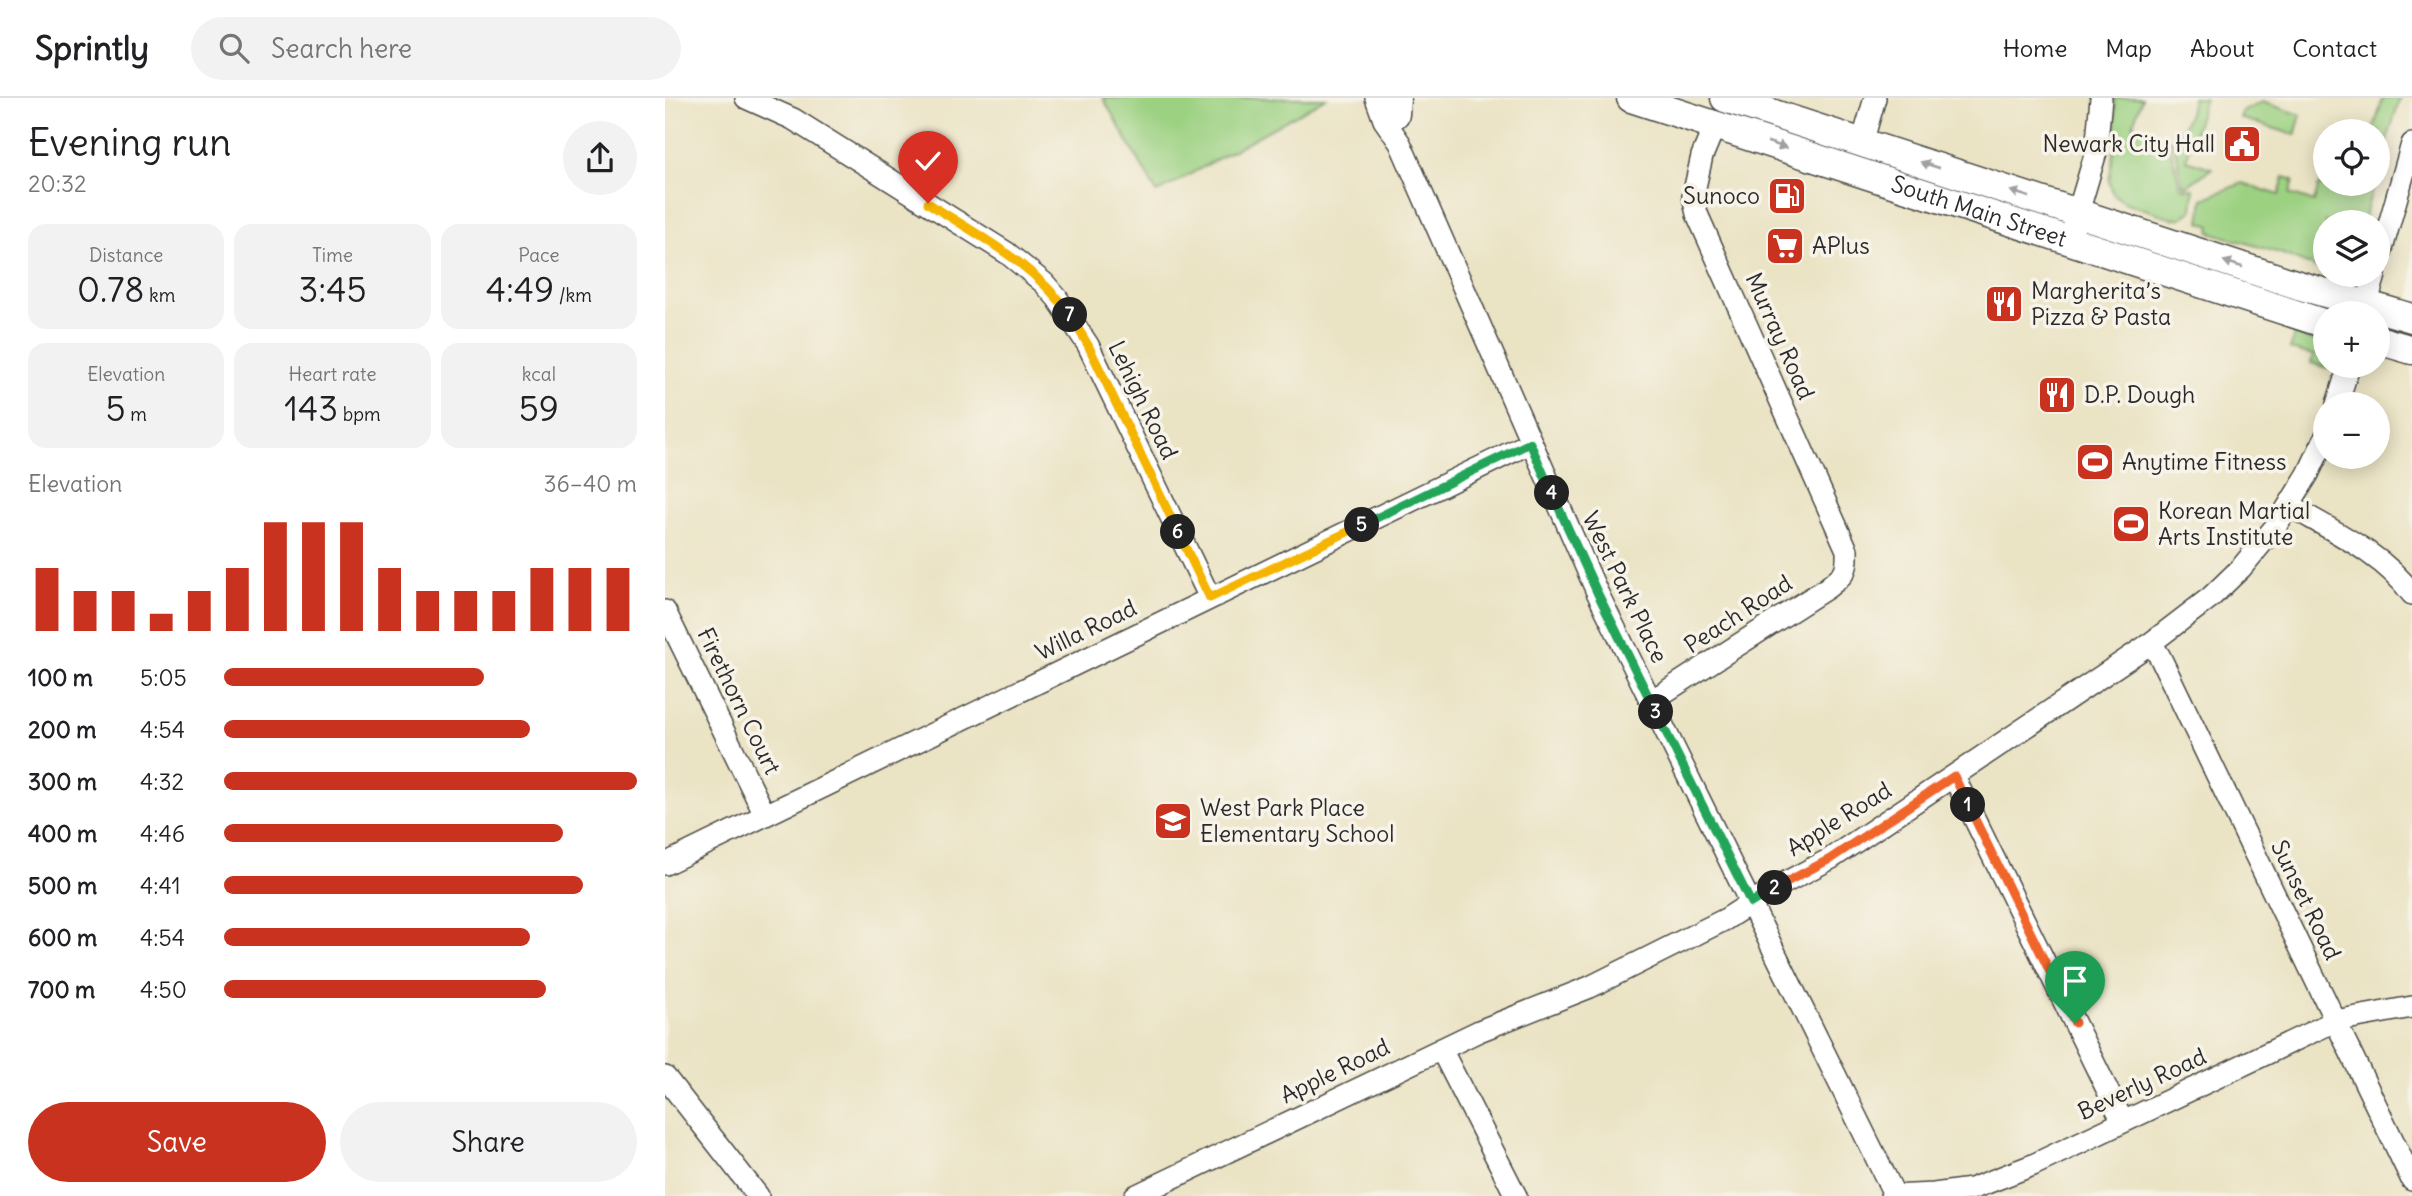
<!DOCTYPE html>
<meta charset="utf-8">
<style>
body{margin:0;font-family:Delius,sans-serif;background:#f2f2f2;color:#202124;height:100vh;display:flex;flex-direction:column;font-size:26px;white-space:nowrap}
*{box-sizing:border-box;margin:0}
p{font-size:23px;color:#757577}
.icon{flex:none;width:38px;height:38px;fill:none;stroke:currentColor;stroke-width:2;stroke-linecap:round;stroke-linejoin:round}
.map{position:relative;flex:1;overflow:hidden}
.panel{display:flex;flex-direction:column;background:#fff;width:665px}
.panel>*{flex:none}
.buttons{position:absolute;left:1648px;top:21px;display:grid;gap:14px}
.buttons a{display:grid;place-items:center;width:77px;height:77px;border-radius:50%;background:#fff;box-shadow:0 4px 18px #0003;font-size:35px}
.pin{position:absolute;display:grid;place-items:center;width:60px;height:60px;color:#fff;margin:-72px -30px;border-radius:50% 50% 50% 0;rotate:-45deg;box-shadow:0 0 7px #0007}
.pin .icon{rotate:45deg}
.km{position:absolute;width:35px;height:35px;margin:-18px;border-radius:50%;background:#222;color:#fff;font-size:19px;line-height:35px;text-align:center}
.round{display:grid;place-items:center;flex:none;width:74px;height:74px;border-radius:37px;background:#f2f2f2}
.summary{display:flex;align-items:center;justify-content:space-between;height:119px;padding:0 28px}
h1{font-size:38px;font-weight:600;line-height:52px}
.stats{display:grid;grid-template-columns:repeat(3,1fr);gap:10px;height:119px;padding:7px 28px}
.stats div{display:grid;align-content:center;border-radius:18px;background:#f2f2f2;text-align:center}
.stats b{font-size:35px;font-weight:600}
.stats small{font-size:19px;font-weight:400}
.stats p{font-size:19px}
.chart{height:196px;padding:14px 28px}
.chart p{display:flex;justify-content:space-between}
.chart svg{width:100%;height:126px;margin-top:7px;stroke:#c8321e;stroke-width:6}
.button{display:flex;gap:14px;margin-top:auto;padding:14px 28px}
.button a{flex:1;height:80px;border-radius:42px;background:#c8321e;color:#fff;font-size:28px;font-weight:600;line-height:80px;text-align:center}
.button a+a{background:#f2f2f2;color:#202124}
ul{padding:0 28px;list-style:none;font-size:23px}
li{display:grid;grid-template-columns:112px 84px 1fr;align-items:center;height:52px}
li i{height:18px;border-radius:9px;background:#c8321e}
header{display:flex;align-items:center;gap:42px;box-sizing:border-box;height:98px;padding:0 35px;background:#fff;border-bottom:2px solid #e0e0e0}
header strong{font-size:33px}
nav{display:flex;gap:38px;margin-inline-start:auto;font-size:24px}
.search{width:490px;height:63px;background:#f2f2f2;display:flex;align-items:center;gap:18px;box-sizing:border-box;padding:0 24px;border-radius:38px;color:#757577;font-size:26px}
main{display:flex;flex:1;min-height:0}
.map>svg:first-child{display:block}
.green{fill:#9cd182;stroke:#647e56;stroke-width:2}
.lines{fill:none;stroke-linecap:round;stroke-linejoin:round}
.minor-casing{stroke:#484742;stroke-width:24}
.major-casing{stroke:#484742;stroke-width:31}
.minor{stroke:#fff;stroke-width:21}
.major{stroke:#fff;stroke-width:28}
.oneway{fill:#a0a0a0}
.split-1-casing{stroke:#fff;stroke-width:14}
.split-2-casing{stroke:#fff;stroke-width:14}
.split-3-casing{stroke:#fff;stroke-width:14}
.split-4-casing{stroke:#fff;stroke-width:14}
.split-5-casing{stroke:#fff;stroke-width:14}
.split-6-casing{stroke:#fff;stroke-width:14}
.split-7-casing{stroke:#fff;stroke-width:14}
.split-8-casing{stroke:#fff;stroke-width:14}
.split-1{stroke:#f0652b;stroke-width:9}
.split-2{stroke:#f0652b;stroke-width:9}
.split-3{stroke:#22a559;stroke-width:9}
.split-4{stroke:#22a559;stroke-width:9}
.split-5{stroke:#22a559;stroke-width:9}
.split-6{stroke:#f5b400;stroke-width:9}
.split-7{stroke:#f5b400;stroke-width:9}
.split-8{stroke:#f5b400;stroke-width:9}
.labels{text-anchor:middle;stroke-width:7;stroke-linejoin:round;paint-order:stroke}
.poi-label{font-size:23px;fill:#2b2b2b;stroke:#f7f3e8;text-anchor:start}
.street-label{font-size:23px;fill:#2b2b2b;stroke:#f7f3e8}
</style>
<header>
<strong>Sprintly</strong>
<div class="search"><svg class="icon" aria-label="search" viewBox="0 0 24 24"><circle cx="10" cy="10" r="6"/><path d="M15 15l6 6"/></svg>Search here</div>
<nav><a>Home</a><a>Map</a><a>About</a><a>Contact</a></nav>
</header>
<main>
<section class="panel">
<div class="summary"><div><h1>Evening run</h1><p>20:32</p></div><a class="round"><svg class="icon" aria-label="share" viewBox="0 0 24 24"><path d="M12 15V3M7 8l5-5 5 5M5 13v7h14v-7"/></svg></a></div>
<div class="stats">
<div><p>Distance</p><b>0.78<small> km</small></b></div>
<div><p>Time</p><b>3:45</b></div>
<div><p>Pace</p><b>4:49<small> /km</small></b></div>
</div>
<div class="stats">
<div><p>Elevation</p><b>5<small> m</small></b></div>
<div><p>Heart rate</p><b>143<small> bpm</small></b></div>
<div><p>kcal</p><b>59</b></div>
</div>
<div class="chart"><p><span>Elevation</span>36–40 m</p>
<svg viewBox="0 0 160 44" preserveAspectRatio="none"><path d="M5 44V22M15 44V30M25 44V30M35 44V38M45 44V30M55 44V22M65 44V6M75 44V6M85 44V6M95 44V22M105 44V30M115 44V30M125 44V30M135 44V22M145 44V22M155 44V22"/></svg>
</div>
<ul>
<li><b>100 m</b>5:05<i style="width:63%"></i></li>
<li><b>200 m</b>4:54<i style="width:74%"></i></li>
<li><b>300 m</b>4:32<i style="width:100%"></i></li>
<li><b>400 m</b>4:46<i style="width:82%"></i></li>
<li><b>500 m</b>4:41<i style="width:87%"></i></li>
<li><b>600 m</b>4:54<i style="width:74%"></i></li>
<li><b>700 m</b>4:50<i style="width:78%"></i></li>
</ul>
<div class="button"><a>Save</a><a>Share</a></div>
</section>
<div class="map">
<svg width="1747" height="1098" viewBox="0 0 1747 1098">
<rect width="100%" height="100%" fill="#f7f3e8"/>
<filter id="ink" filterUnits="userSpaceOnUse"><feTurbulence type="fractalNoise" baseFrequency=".0143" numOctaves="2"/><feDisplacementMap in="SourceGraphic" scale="14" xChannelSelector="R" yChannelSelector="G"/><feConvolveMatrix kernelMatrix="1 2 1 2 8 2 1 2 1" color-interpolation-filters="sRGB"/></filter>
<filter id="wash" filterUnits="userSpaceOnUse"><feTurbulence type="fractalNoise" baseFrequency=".00686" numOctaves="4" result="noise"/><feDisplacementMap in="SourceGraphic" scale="28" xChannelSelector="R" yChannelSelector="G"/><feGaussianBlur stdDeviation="1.57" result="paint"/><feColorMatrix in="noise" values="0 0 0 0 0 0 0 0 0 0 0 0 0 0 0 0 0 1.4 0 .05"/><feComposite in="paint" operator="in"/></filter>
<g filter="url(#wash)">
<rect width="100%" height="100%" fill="#eae3c4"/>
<path class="green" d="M 438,0 L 661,0 L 492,95 Z
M 1450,0 L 1477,0 L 1468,27 L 1507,42 L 1505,50 L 1515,86 L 1518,90 L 1529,91 L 1527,113 L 1515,121 L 1510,119 L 1509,121 L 1459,104 L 1448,96 L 1444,83 L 1451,42 Z
M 1527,0 L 1540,0 L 1521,62 L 1547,70 L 1522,88 L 1518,86 L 1509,48 L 1524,15 Z
M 1718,0 L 1735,0 L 1713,72 L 1713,33 L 1708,33 Z
M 1597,4 L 1636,17 L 1630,37 L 1575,20 L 1577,14 Z
M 1619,79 L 1629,82 L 1625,96 L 1649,104 L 1654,87 L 1662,90 L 1663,86 L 1673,86 L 1690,92 L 1693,86 L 1709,86 L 1698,124 L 1661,124 L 1661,174 L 1618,156 L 1545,134 L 1546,128 L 1535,124 L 1538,101 L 1577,85 L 1614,97 Z
M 1629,236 L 1661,247 L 1661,268 L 1663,270 L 1646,265 L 1648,257 L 1625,251 Z"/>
</g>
<g filter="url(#ink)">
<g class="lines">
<defs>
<path id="minor" d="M 81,0 L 128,21 L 342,155 L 379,185 L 392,200 L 423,247 L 545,500
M 711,0 L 719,22 L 735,45 L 932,494 L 1230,1098
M 1197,45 L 1210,0
M 1409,128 L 1431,54 L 1436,0
M 1713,165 L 1747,46
M 1699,215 L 1710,177
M 1672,306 L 1684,268
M 1625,408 C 1666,432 1720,457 1747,496
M 0,513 L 100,717
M 1486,545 L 1495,559 L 1747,1082
M 986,603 L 1162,490 C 1179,476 1183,475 1182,452 L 1032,116 L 1028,98 L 1037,58 L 1050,27
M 1289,679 L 1458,1024
M 0,766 L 865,345
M 776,951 L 851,1098
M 0,979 L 93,1098
M 470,1098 L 814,933 L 925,889 L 1061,821 L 1106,792 L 1165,761 L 1486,545 L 1546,499 L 1576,470 L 1611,428 L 1643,376 L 1661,338
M 1226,1098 L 1269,1096 L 1306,1091 L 1368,1067 L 1670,923 L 1747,909"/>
<g id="major">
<path id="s1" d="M 966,0 L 1661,226"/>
<path d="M 1060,0 L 1633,187 L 1747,220"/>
<path d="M 730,16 L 731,0"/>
<path d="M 1713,242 L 1747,252"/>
</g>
</defs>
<use href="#minor" class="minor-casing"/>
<use href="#major" class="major-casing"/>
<use href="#minor" class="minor"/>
<use href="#major" class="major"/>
</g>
<defs><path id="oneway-solid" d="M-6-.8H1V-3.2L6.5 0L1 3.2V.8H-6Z" transform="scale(1.75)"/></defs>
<g class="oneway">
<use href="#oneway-solid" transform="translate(1112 47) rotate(18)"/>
<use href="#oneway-solid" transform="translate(1265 67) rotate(-162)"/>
<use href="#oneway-solid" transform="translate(1355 96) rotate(-162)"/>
<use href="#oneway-solid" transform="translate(1568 166) rotate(-162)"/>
</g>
</g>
<g class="lines" filter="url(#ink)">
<defs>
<path id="split-1" d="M 1303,707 L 1410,925"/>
<path id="split-2" d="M 1110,790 L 1165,761 L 1289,678 L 1303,707"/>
<path id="split-3" d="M 991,614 L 1086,805 L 1110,790"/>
<path id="split-4" d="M 887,395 L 932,494 L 991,614"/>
<path id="split-5" d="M 697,427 L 865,345 L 887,395"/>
<path id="split-6" d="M 513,434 L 545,500 L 697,427"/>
<path id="split-7" d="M 405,217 L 423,247 L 513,434"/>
<path id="split-8" d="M 263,105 C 314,138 370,166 405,217"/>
</defs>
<use href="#split-1" class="split-1-casing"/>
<use href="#split-2" class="split-2-casing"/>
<use href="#split-3" class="split-3-casing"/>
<use href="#split-4" class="split-4-casing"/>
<use href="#split-5" class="split-5-casing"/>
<use href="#split-6" class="split-6-casing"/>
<use href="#split-7" class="split-7-casing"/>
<use href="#split-8" class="split-8-casing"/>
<use href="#split-1" class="split-1"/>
<use href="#split-2" class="split-2"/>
<use href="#split-3" class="split-3"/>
<use href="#split-4" class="split-4"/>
<use href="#split-5" class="split-5"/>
<use href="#split-6" class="split-6"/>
<use href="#split-7" class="split-7"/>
<use href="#split-8" class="split-8"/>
</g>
<defs>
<symbol id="civic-square" viewBox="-11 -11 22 22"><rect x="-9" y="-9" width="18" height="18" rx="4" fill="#c8321e" stroke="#f7f3e8"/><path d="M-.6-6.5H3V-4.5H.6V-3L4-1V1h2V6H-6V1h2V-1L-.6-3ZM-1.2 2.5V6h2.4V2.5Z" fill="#fff"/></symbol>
<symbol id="fuel-square" viewBox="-11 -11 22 22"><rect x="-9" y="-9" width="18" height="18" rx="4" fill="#c8321e" stroke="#f7f3e8"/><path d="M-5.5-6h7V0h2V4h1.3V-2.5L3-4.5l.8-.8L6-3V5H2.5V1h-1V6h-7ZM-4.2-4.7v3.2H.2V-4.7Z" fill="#fff"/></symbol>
<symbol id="supermarket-square" viewBox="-11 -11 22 22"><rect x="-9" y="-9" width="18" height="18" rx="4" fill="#c8321e" stroke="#f7f3e8"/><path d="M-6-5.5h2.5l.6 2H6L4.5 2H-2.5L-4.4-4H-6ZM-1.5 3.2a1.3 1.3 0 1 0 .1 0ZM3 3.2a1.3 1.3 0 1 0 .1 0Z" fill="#fff"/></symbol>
<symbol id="restaurant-square" viewBox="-11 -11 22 22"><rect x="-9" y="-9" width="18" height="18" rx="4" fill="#c8321e" stroke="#f7f3e8"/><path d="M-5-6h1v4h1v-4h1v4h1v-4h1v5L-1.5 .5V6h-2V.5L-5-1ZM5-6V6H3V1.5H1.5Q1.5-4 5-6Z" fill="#fff"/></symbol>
<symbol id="stadium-square" viewBox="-11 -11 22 22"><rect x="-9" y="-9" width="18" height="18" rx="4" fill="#c8321e" stroke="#f7f3e8"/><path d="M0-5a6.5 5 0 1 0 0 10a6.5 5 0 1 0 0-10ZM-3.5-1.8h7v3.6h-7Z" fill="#fff"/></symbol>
<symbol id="school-square" viewBox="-11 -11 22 22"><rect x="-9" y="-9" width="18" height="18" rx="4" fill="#c8321e" stroke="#f7f3e8"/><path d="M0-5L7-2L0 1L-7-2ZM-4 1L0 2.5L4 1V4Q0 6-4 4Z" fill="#fff"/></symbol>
</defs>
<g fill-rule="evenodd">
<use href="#civic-square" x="1555" y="24" width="44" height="44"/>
<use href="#fuel-square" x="1100" y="76" width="44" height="44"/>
<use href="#supermarket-square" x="1098" y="126" width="44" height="44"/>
<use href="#restaurant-square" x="1317" y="184" width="44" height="44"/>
<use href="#restaurant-square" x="1370" y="275" width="44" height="44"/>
<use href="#stadium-square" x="1408" y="342" width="44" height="44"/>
<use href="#stadium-square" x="1444" y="404" width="44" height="44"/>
<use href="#school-square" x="486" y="701" width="44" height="44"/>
</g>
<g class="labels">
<g class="poi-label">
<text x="1550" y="54" text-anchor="end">Newark City Hall</text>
<text x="1095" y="106" text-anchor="end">Sunoco</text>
<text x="1147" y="156">APlus</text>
<text x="1366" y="201">Margherita’s<tspan x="1366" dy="26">Pizza &amp; Pasta</tspan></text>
<text x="1419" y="305">D.P. Dough</text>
<text x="1457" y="372">Anytime Fitness</text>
<text x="1493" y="421">Korean Martial<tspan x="1493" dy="26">Arts Institute</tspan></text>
<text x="535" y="718">West Park Place<tspan x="535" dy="26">Elementary School</tspan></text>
</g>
<g class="street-label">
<text dy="8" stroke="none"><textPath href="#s1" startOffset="366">South Main Street</textPath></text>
<text transform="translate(1115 238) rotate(66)" y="8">Murray Road</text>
<text transform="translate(478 302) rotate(64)" y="8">Lehigh Road</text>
<text transform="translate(960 489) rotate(64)" y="8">West Park Place</text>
<text transform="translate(1073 516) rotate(-33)" y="8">Peach Road</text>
<text transform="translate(421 532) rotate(-26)" y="8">Willa Road</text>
<text transform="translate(74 603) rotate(64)" y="8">Firethorn Court</text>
<text transform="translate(1174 721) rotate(-32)" y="8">Apple Road</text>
<text transform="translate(1641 802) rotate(64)" y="8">Sunset Road</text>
<text transform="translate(670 973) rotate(-26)" y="8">Apple Road</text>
<text transform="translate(1477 986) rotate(-25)" y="8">Beverly Road</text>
</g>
</g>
</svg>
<div class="buttons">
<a><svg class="icon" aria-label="locate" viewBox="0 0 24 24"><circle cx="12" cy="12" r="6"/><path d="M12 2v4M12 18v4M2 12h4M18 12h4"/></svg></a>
<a><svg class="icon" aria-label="layers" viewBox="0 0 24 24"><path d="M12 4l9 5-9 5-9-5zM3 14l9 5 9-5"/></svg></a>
<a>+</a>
<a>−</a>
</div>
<div class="pin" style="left:1410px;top:925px;background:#1e9e55"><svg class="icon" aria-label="arrive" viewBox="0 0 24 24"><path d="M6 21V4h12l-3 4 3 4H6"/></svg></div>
<div class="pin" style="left:263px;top:105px;background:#d93025"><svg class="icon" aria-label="check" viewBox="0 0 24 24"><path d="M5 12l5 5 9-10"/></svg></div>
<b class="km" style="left:1303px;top:707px">1</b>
<b class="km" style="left:1110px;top:790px">2</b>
<b class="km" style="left:991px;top:614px">3</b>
<b class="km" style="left:887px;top:395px">4</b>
<b class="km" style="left:697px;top:427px">5</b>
<b class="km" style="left:513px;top:434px">6</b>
<b class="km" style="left:405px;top:217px">7</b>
</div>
</main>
